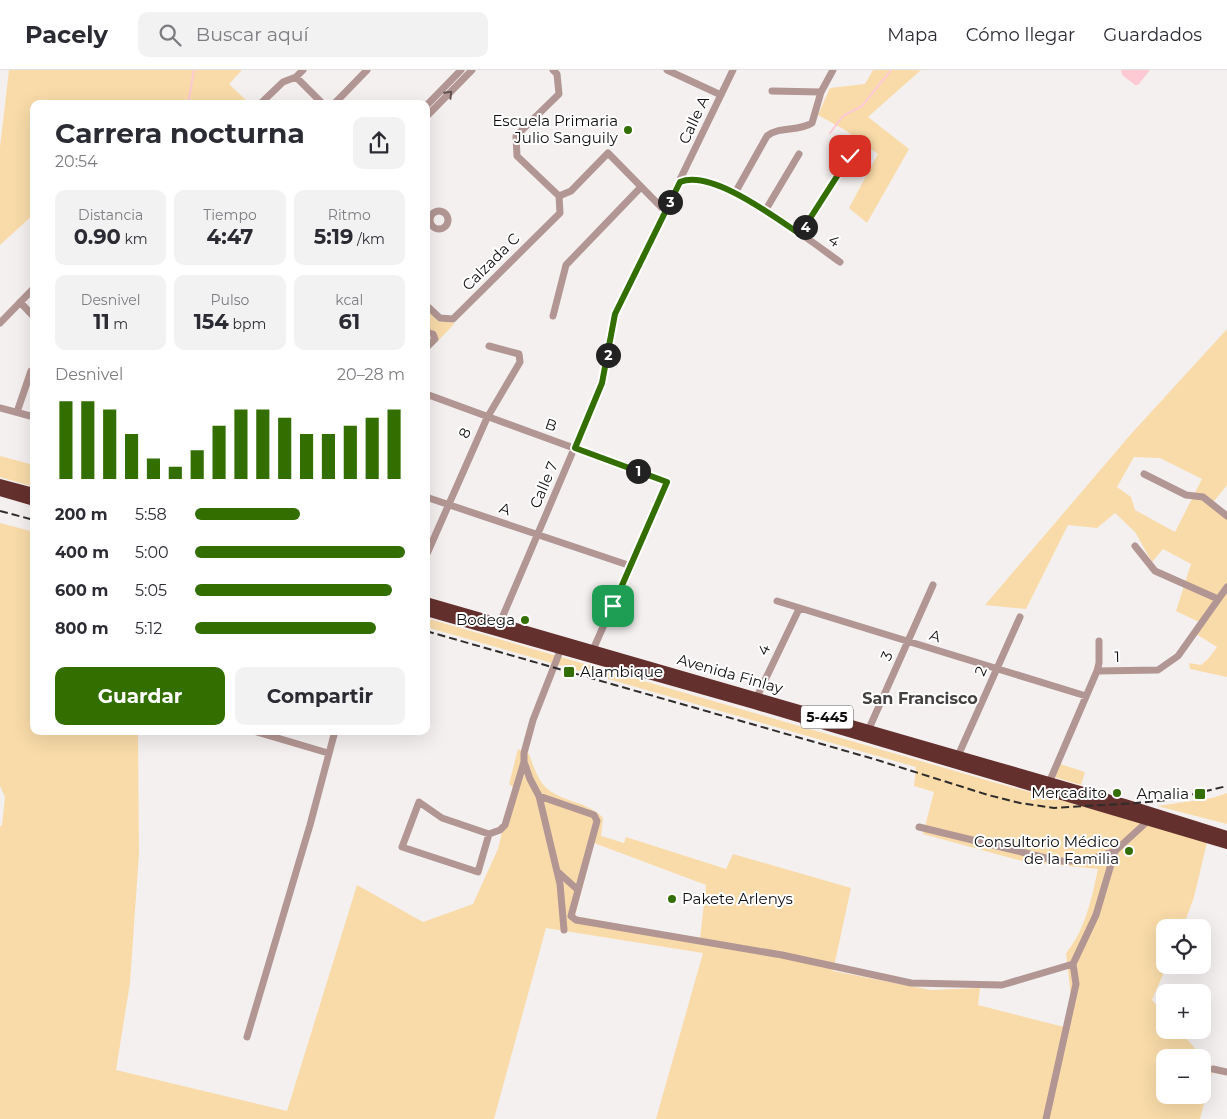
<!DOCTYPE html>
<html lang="es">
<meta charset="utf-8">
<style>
body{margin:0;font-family:Montserrat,sans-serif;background:#f2f2f3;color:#2b2b33;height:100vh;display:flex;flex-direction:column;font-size:19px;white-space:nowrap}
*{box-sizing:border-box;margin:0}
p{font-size:16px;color:#7c7c81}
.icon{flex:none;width:28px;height:28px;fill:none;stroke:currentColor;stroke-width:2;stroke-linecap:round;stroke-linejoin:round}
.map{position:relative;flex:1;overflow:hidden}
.drawer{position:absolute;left:30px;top:30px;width:400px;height:635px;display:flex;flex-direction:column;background:#fff;border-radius:10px;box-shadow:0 5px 20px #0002}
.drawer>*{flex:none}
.fabs{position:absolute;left:1156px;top:849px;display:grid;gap:10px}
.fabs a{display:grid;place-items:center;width:55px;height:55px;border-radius:10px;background:#fff;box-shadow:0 5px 20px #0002;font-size:25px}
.pin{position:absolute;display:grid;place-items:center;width:42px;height:42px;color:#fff;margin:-21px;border-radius:10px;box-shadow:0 2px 8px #0006}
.km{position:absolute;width:25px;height:25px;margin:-12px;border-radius:50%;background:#222;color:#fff;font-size:14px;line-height:25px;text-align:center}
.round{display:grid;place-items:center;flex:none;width:52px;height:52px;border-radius:10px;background:#f2f2f3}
.headline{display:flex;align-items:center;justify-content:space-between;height:85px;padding:0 25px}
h1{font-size:28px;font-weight:700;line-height:38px}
.metrics{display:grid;grid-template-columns:repeat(3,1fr);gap:8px;height:85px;padding:5px 25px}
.metrics div{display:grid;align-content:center;border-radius:10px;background:#f2f2f3;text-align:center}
.metrics b{font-size:21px;font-weight:700}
.metrics small{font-size:14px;font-weight:400}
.metrics p{font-size:14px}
.chart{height:140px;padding:10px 25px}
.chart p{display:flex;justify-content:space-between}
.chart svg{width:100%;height:90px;margin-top:5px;stroke:#326e00;stroke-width:6}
.primary-button{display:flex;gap:10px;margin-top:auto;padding:10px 25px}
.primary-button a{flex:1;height:58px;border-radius:10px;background:#326e00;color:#fff;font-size:20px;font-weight:700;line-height:58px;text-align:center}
.primary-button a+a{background:#f2f2f3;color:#2b2b33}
ul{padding:0 25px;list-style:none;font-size:16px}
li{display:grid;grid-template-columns:80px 60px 1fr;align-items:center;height:38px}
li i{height:12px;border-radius:6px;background:#326e00}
header{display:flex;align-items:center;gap:30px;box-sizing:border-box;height:70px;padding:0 25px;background:#fff;border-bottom:1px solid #e1e1e2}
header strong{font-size:24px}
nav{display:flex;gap:28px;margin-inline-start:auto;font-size:18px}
.search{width:350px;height:45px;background:#f2f2f3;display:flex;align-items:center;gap:12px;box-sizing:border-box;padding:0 18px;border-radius:10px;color:#7c7c81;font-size:19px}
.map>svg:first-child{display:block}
.green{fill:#f9dba9;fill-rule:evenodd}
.water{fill:#fdc9d3}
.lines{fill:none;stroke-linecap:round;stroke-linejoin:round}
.stream{stroke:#fdc9d3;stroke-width:2}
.minor{stroke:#b29693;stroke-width:7}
.highway{stroke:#64302e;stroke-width:10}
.rail{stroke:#2e2c2c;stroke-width:2;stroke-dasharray:8 4;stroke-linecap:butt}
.oneway{stroke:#615250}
.route-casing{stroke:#fff;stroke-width:10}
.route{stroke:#326e00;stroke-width:6}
.poi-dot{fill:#326e00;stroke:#fff;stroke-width:2}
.labels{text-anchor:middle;stroke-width:4;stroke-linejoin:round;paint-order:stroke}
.shield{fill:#fff;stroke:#585656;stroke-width:1}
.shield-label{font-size:14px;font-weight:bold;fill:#100e0e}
.street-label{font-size:15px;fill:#100e0e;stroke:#fff}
.poi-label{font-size:15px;fill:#100e0e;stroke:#fff;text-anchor:end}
.neighbourhood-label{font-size:16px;font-weight:bold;fill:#444140;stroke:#fff}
</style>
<header>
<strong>Pacely</strong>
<div class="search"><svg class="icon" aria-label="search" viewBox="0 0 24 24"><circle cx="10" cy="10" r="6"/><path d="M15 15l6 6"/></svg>Buscar aquí</div>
<nav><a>Mapa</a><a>Cómo llegar</a><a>Guardados</a></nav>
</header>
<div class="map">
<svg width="1227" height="1049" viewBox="0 0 1227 1049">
<rect width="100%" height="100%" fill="#f4f0ef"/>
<path class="green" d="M 9,0 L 242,0 L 229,14 L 250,34 L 34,34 L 34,144 L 0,175 L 0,77 Z
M 873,0 L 921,0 L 868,47 L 909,79 L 867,153 L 849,138 L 878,84 L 845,60 L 818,45 L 830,18 L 865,14 Z
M 426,240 L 438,251 L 455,253 L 438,271 L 435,261 L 426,259 Z
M 1227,259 L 1227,415 L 1211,435 L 1227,449 L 1227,607 L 1190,599 L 1189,593 L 1201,595 L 1209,588 L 1217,577 L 1196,564 L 1203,554 L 1176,541 L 1191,494 L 1163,479 L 1152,492 L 1135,462 L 1115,443 L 1097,458 L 1068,455 L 1026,539 L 985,535 L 1131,364 ZM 1134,387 L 1160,388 L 1202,409 L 1175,462 L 1135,440 L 1131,427 L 1117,417 Z
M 0,386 L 34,395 L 34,417 L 0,407 Z
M 0,453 L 34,462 L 34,661 L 138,661 L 139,783 L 130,913 L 116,1000 L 287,1041 L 357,815 L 423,852 L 473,834 L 498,779 L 513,717 L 509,714 L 518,679 L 529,684 C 542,722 547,722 583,735 C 591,739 597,741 603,748 L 601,766 L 624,773 L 626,767 L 726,799 L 733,784 L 851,818 L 833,901 L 931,920 L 980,918 L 978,935 L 1064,957 L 1071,926 L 1066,883 C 1085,861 1092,827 1098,799 L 1022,791 L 923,764 L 934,722 L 914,716 L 916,697 L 426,557 L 426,548 L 1007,716 L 1208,768 L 1194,827 L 1183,857 L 1165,858 L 1165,895 L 1167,895 L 1152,930 L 1165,944 L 1165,960 L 1179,960 L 1213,999 L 1200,1049 L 656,1049 L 703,883 L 546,858 L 494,1049 L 0,1049 L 0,757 L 2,755 L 5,727 L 0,716 ZM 594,773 L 706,815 L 700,869 L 575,846 ZM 1165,988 L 1202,988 L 1202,1025 L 1165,1025 Z
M 1060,694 L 1085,702 L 1081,715 L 1054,707 Z
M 1227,723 L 1227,754 L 1157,736 L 1212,728 Z"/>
<path class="water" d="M 1121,0 L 1150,0 L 1138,15 L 1135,15 L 1122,5 Z"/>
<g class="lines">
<path class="stream" d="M 188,34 L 194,0
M 830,63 L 843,46 L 862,36 L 891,0"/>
<path class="minor" d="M 667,0 L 721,25
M 296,7 L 323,34
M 772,21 L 821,22
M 260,34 L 283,12 L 296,7 L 303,0
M 334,34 L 367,0
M 426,36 L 461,0
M 426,47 L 472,0
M 680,112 C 716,97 809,170 840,192
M 735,123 L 767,66 C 779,56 798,62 812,53 L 821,22 L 833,0
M 559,126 L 571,121 L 608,83 L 665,141
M 765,141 L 799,84
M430 150a9 9 0 1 1 18 0a9 9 0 1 1-18 0Z
M 800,164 L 850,86
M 20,232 L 34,247
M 426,235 L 440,248 L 453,249 L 560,143 L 559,126 L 517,86 L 516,66 L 559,24 L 557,4 L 553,0
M 553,246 L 566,195 L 641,117
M 0,253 L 34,218
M 426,262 L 433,264 L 435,269 L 426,278
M 426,324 L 667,412 L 592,582
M 0,338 L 34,347
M 17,342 L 31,301
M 1144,404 L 1186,425 L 1203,427 L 1227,446
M 426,427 L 631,496
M 1135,476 L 1155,501 L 1218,529
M 426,486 L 487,348 L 520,292 L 519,284 L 489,276
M 777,531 L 1086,626
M 499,555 L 602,313 L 615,244 L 733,0
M 562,576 L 533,650 L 524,683 L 524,692 L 530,709 L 539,726 L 560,814 L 564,860
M 1097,601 L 1158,600 L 1178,586 L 1227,517
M 755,631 L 799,539
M 254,661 L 328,683
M 867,663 L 933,515
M 957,688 L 1020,547
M 1048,715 L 1097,601 L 1099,593 L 1099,571
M 539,726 L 594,745 L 597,751 L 571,846 L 576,850 L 782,885 L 911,913 L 1002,915 L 1073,894 L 1096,845 L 1115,781 L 1150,749
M 919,757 L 1058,791 L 1085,791 L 1115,781
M 489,764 L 478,802 L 402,777 L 419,732 L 442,748 L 489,764 L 500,760 L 505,755 L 524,692
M 558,802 L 578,820
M 247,967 L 310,755 L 335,661
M 1213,999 L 1227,1002
M 1046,1049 L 1076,914 L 1073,894"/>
<path class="highway" d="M 0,414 L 34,423
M 0,421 L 34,431
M 426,532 L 1125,734 L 1227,766
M 426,541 L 754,634 L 1227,774"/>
<path class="rail" d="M 0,441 L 34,450
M 426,561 L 874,689 L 988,725 L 1020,733 L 1054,738 L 1136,733 L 1169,730 L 1227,716"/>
</g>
<defs><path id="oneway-chevron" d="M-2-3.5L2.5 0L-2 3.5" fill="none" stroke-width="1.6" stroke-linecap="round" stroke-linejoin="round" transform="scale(1.25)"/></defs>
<use class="oneway" href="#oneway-chevron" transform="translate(449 24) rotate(-46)"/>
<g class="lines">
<defs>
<path id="route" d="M 613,536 L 667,412 L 575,378 L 602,313 L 615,244 L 680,112 C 711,99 774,147 800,164 L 850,86"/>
</defs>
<use href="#route" class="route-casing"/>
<use href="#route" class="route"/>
</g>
<g class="poi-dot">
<circle cx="628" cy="60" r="5"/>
<circle cx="525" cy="550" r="5"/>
<rect x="563" y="596" width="12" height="12" rx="2.5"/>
<circle cx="1117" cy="723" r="5"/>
<rect x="1194" y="718" width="12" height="12" rx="2.5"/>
<circle cx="1129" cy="781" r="5"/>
<circle cx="672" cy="829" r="5"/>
</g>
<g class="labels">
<rect class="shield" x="801" y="635.5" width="52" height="23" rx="4"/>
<g class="shield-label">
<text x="827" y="652">5-445</text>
</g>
<g class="street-label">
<text transform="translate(694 50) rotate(-65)" y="5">Calle A</text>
<text transform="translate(834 171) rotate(35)" y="5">4</text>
<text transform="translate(491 192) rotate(-45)" y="5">Calzada C</text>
<text transform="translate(551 355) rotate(19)" y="5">B</text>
<text transform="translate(465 363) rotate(-66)" y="5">8</text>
<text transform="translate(544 415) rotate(-67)" y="5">Calle 7</text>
<text transform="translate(505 439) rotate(19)" y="5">A</text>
<text transform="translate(935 566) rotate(17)" y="5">A</text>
<text transform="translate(764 580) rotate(-65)" y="5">4</text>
<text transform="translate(887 586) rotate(-66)" y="5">3</text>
<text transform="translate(1117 587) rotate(-1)" y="5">1</text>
<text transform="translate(981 601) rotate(-66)" y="5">2</text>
<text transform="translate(730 604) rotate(16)" y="5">Avenida Finlay</text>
</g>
<g class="poi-label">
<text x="618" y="56">Escuela Primaria<tspan x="618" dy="17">Julio Sanguily</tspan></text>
<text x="515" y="555">Bodega</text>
<text x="580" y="607" text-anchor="start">Alambique</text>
<text x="1107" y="728">Mercadito</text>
<text x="1189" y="729">Amalia</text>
<text x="1119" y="777">Consultorio Médico<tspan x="1119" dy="17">de la Familia</tspan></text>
<text x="682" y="834" text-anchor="start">Pakete Arlenys</text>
</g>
<g class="neighbourhood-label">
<text x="920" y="634">San Francisco</text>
</g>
</g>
</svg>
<div class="fabs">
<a><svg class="icon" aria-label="locate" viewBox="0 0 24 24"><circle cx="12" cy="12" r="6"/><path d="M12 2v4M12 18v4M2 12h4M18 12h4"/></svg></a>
<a>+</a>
<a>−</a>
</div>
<div class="pin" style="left:613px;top:536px;background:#1e9e55"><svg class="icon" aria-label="arrive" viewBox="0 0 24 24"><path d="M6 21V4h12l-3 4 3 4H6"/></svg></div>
<div class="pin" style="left:850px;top:86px;background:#d93025"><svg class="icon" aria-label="check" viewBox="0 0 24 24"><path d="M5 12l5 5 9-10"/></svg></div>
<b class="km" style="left:638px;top:401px">1</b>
<b class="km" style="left:608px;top:285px">2</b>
<b class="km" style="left:670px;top:132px">3</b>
<b class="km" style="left:805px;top:157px">4</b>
<section class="drawer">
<div class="headline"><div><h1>Carrera nocturna</h1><p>20:54</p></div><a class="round"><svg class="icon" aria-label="share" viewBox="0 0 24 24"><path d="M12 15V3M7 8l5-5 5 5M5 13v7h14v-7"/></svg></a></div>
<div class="metrics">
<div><p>Distancia</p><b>0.90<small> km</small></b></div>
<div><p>Tiempo</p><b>4:47</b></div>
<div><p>Ritmo</p><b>5:19<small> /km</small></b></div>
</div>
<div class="metrics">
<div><p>Desnivel</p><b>11<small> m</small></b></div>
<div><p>Pulso</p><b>154<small> bpm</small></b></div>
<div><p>kcal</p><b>61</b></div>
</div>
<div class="chart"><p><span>Desnivel</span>20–28 m</p>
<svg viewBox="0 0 160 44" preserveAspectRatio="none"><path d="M5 44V6M15 44V6M25 44V10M35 44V22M45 44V34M55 44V38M65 44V30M75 44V18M85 44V10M95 44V10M105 44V14M115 44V22M125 44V22M135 44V18M145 44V14M155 44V10"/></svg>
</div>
<ul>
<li><b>200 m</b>5:58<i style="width:50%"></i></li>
<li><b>400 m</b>5:00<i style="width:100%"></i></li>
<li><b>600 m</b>5:05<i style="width:94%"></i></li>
<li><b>800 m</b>5:12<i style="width:86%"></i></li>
</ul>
<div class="primary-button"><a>Guardar</a><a>Compartir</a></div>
</section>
</div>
